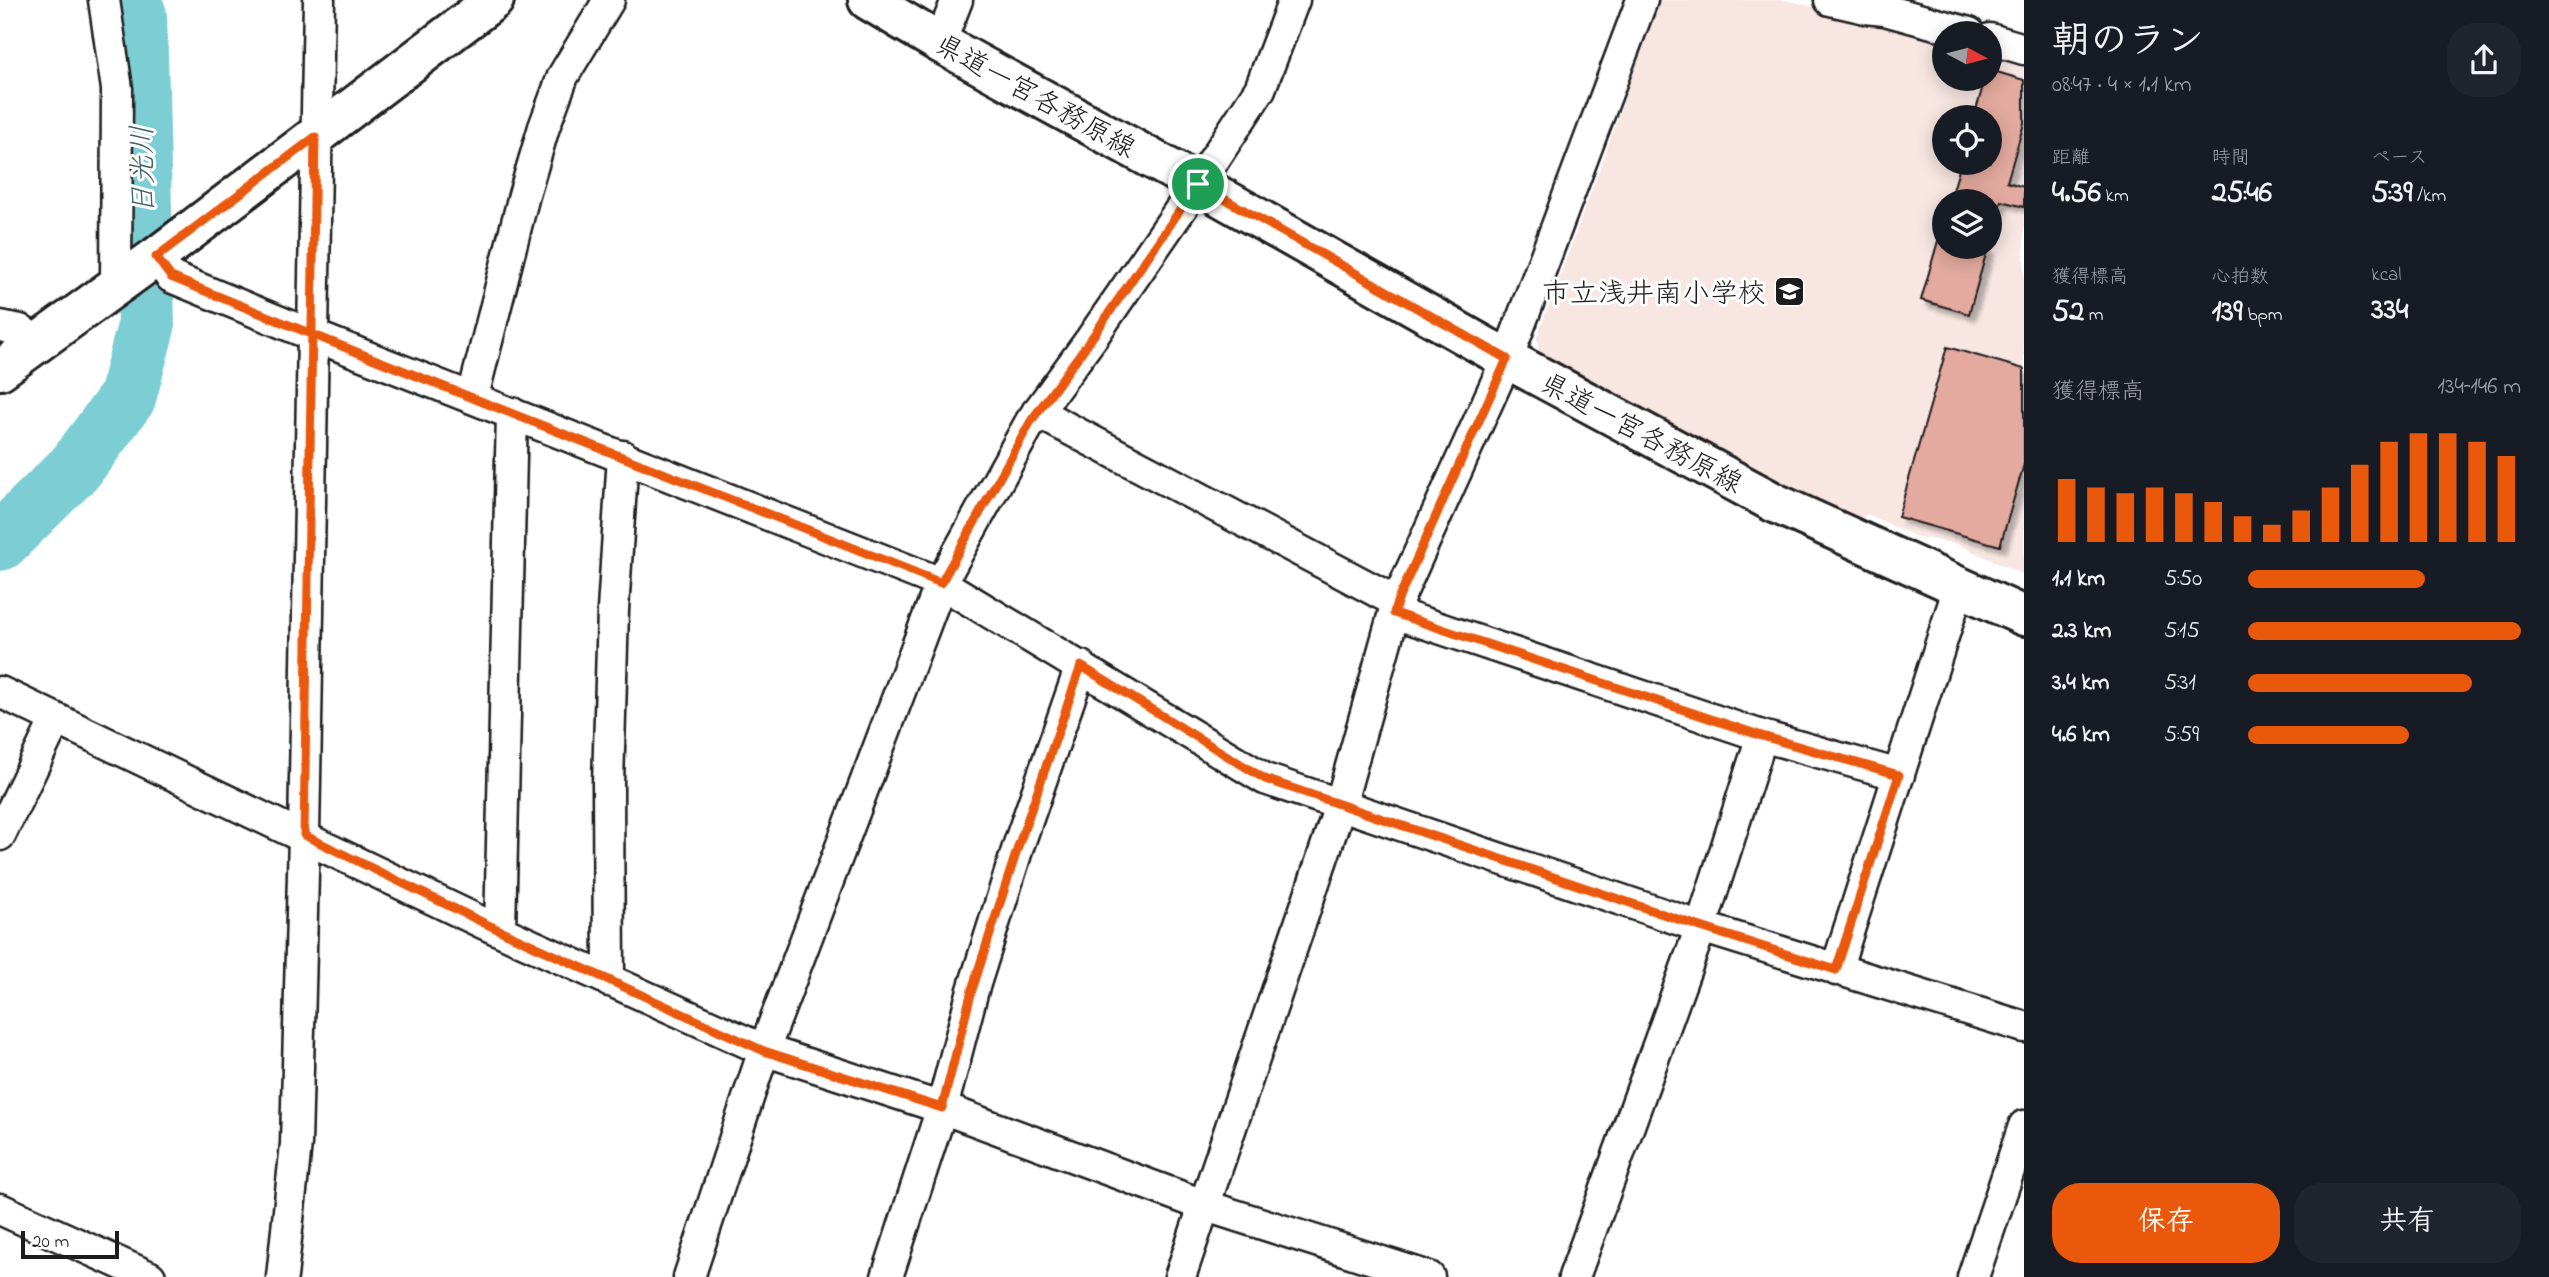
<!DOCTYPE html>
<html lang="ja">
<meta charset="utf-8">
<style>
body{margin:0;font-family:"Indie Flower","Klee One",sans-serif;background:#20242c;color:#f1f3f6;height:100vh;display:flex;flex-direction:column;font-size:26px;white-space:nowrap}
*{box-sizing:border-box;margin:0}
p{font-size:23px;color:#9ea1a6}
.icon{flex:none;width:38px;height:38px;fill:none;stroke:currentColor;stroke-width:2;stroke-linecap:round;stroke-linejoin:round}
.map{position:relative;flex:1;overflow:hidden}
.side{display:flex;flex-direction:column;background:#171b24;width:525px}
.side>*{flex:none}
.needle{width:46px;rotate:97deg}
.tools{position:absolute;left:1932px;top:21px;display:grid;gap:14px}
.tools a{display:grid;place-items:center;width:70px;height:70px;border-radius:50%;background:#171b24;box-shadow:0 4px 18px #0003;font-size:35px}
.scale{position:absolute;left:21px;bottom:18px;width:98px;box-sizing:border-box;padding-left:7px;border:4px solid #1c1c1c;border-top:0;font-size:19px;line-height:24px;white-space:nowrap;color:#1c1c1c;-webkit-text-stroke:5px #fff;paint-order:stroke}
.pin{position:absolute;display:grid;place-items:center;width:60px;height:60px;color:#fff;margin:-30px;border:4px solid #fff;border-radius:50%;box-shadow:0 2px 7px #0007}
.round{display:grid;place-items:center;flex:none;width:74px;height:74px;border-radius:28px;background:#20242c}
.overview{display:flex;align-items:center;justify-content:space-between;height:119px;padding:0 28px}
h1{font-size:38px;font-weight:800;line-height:52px}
.metrics{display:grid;grid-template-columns:repeat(3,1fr);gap:10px;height:119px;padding:7px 28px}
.metrics div{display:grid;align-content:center}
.metrics b{font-size:30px;font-weight:800}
.metrics small{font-size:19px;font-weight:400}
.metrics p{font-size:19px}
.chart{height:196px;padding:14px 28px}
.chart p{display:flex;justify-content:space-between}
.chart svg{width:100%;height:126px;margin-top:7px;stroke:#ea580c;stroke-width:6}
.button{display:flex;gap:14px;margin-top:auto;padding:14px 28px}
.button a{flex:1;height:80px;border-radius:28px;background:#ea580c;color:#fff;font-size:28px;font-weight:800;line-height:80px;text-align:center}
.button a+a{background:#20242c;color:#f1f3f6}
ul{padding:0 28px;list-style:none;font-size:23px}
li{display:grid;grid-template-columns:112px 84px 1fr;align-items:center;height:52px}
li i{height:18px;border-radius:9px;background:#ea580c}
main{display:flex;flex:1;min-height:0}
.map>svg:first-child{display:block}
.built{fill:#f7e6e2;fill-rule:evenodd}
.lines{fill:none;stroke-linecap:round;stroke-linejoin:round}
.river{stroke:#7ccdd4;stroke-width:58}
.building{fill:#e4aa9f;stroke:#1c1c1c;stroke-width:2;filter:url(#shadow)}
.minor-casing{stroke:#1c1c1c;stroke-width:35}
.secondary-casing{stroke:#1c1c1c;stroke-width:44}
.minor{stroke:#fff;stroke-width:30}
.secondary{stroke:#fff;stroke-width:38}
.route-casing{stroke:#fff;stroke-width:14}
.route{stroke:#ea580c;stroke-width:9}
.labels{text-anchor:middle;stroke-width:6;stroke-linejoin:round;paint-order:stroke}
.street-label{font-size:28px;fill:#1c1c1c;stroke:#fff}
.poi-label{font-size:28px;fill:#1c1c1c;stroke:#fff;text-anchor:end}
.water-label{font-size:30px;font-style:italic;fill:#426366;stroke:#fff}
</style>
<main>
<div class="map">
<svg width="2024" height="1277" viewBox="0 0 2024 1277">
<defs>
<filter id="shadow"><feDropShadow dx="6" dy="6" stdDeviation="2" flood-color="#0004"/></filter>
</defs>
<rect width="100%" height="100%" fill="#fff"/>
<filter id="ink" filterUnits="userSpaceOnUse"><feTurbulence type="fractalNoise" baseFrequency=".0143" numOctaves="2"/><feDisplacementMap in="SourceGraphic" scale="14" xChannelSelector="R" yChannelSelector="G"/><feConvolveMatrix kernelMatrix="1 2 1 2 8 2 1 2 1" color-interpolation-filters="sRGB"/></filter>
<g filter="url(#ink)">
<path class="built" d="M 1659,0 L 1786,0 L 1923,34 L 1944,40 L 1944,79 L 1990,79 L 1990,53 L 2024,62 L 2024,575 L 1957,544 L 1915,536 L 1867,514 L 1857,521 L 1539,354 L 1537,337 L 1603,160 ZM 1944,117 L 1990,117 L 1990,163 L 1944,163 ZM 1944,201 L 1990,201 L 1990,247 L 1944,247 Z"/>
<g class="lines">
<path class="river" d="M 0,542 L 76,467 L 127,398 L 146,327 L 138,15 L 131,0"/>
</g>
<path class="building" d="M 1990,70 L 2024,80 L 2024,123 L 2007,182 L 2024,187 L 2024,207 L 2001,201 L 1990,240 L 1990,201 L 1950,201 L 1961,163 L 1990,163 L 1990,117 L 1974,117 L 1985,79 L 1990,79 Z
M 1944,220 L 1944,247 L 1988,247 L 1969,314 L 1921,300 Z
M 1947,347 L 2024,369 L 2024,464 L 2000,546 L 1898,517 Z"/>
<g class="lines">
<defs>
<path id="minor" d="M 104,0 L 117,89 L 116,286
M 1830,0 L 1865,8 L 1885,10 L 1969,33
M 1990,39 L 2024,49
M 940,43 L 957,0
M 156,257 L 171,277 L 312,335 L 941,583 L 1265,779 L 1701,927 L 2024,1027
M 0,326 L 20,330 L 37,342
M 473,396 L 524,195 L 544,127 L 563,76 L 609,0
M 1037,412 L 1397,602
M 1394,613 L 1762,736 L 1899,775
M 0,692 L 483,923 L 764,1050 L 942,1108 L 1203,1205 L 1429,1277
M 0,835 L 56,719
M 500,930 L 512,413
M 1836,970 L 1959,587
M 609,981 L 608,784 L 613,610 L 623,456
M 0,1209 L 150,1277
M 282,1277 L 296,1144 L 304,835 L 319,0
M 689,1277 L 764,1050 L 941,583 L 1031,421 L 1091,339 L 1198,184 L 1260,89 L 1294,0
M 887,1277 L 942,1108 L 973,990 L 1019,844 L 1081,666
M 1180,1277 L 1340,806 L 1397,602 L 1507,359 L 1642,0
M 1574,1277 L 1701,927 L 1762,736
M 1973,1277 L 2024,1126"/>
<path id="secondary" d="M 868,0 L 940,43 L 1198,184 L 1507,359 L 1775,503 L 2024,616
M 0,370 L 156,257 L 494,0"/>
</defs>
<use href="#minor" class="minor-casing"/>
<use href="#secondary" class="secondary-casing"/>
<use href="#minor" class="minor"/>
<use href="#secondary" class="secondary"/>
</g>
</g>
<g class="lines" filter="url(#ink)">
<defs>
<path id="route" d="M 1198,184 L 1091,339 L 1031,421 L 941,583 C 685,480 426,382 171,277 L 156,257 L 315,137 L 304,835 L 484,923 L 764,1051 L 942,1108 L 972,990 L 1019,844 L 1081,666 L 1265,779 L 1701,927 L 1836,970 L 1899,775 L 1762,736 L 1394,613 L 1397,602 L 1507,359 L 1198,184"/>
</defs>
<use href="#route" class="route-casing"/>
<use href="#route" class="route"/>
</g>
<defs>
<symbol id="school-square" viewBox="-11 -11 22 22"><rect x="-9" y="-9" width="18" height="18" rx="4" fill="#1c1c1c" stroke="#fff"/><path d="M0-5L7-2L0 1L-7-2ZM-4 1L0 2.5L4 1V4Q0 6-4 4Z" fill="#fff"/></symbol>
</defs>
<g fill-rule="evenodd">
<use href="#school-square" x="1772" y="274" width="35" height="35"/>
</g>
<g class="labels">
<g class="street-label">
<text transform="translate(1036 95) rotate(29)" y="10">県道一宮各務原線</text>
<text transform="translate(1642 432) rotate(28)" y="10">県道一宮各務原線</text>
</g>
<g class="poi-label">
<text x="1766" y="302">市立浅井南小学校</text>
</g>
<g class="water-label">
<text transform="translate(142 170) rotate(-91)" y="10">日光川</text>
</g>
</g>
</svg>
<div class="tools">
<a><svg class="needle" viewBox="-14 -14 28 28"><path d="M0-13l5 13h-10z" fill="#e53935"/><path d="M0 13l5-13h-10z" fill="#9ea1a6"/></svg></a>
<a><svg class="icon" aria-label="locate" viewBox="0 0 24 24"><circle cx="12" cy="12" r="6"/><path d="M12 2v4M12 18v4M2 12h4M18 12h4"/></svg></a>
<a><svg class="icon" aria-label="layers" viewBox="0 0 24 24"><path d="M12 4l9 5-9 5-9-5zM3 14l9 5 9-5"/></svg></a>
</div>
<div class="scale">20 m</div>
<div class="pin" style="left:1198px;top:184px;background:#1e9e55"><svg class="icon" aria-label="arrive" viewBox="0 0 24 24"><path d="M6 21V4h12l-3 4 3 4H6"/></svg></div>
</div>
<section class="side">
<div class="overview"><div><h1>朝のラン</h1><p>08:47 · 4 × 1.1 km</p></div><a class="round"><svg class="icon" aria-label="share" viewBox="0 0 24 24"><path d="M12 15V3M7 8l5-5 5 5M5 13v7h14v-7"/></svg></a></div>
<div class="metrics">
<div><p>距離</p><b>4.56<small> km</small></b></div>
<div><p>時間</p><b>25:46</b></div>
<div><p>ペース</p><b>5:39<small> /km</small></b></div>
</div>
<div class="metrics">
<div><p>獲得標高</p><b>52<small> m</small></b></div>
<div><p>心拍数</p><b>139<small> bpm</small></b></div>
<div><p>kcal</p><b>334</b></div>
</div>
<div class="chart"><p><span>獲得標高</span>134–146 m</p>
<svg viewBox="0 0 160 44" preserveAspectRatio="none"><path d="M5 44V22M15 44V25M25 44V27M35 44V25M45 44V27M55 44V30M65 44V35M75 44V38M85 44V33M95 44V25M105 44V17M115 44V9M125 44V6M135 44V6M145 44V9M155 44V14"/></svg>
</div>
<ul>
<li><b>1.1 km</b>5:50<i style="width:65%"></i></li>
<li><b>2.3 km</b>5:15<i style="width:100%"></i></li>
<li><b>3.4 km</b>5:31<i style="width:82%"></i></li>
<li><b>4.6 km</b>5:59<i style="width:59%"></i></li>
</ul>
<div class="button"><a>保存</a><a>共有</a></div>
</section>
</main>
